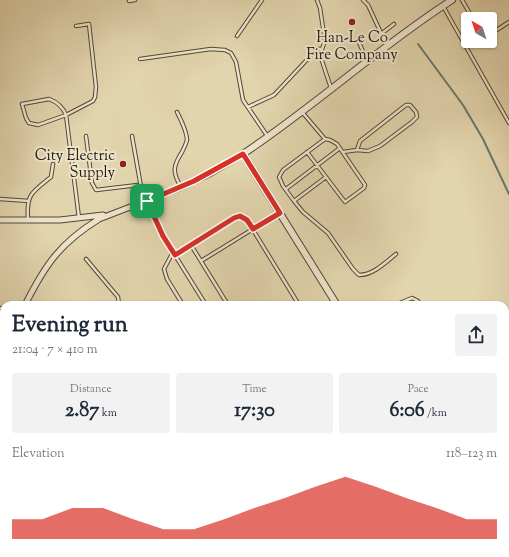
<!DOCTYPE html>
<meta charset="utf-8">
<style>
body{margin:0;font-family:"Sorts Mill Goudy",serif;background:#f2f2f3;color:#1f2937;height:100vh;display:flex;flex-direction:column;font-size:15px;white-space:nowrap}
*{box-sizing:border-box;margin:0}
p{font-size:13px;color:#747a83}
.icon{flex:none;width:22px;height:22px;fill:none;stroke:currentColor;stroke-width:2;stroke-linecap:round;stroke-linejoin:round}
.map{position:relative;flex:1;overflow:hidden}
.drawer{position:absolute;left:0px;top:301px;width:509px;height:256px;display:flex;flex-direction:column;background:#fff;border-radius:12px 12px 0 0;box-shadow:0 1px 3px #0004}
.drawer>*{flex:none}
.needle{width:26px;rotate:321deg}
.controls{position:absolute;left:461px;top:12px;display:grid;gap:8px}
.controls a{display:grid;place-items:center;width:36px;height:36px;border-radius:4px;background:#fff;box-shadow:0 1px 3px #0004;font-size:20px}
.pin{position:absolute;display:grid;place-items:center;width:34px;height:34px;color:#fff;margin:-17px;border-radius:8px;box-shadow:0 2px 6px #0006}
.round{display:grid;place-items:center;flex:none;width:42px;height:42px;border-radius:4px;background:#f2f2f3}
.overview{display:flex;align-items:center;justify-content:space-between;height:68px;padding:0 12px}
h1{font-size:22px;font-weight:700;line-height:30px}
.stats{display:grid;grid-template-columns:repeat(3,1fr);gap:6px;height:68px;padding:4px 12px}
.stats div{display:grid;align-content:center;border-radius:4px;background:#f2f2f3;text-align:center}
.stats b{font-size:20px;font-weight:700}
.stats small{font-size:11px;font-weight:400}
.stats p{font-size:11px}
.chart{height:112px;padding:8px 12px}
.chart p{display:flex;justify-content:space-between}
.chart svg{width:100%;height:72px;margin-top:4px;fill:#d93025;opacity:.7}
.map>svg:first-child{display:block}
.lines{fill:none;stroke-linecap:round;stroke-linejoin:round}
.stream{stroke:#67796a;stroke-width:2}
.service-casing{stroke:#534836;stroke-width:4.5}
.minor-casing{stroke:#534836;stroke-width:7}
.tertiary-casing{stroke:#534836;stroke-width:8}
.motorway-casing{stroke:#231a0f;stroke-width:11}
.service{stroke:#ece3ca;stroke-width:2.5}
.minor{stroke:#ece3ca;stroke-width:5}
.tertiary{stroke:#ece3ca;stroke-width:6}
.motorway{stroke:#e1ba76;stroke-width:9}
.route-casing{stroke:#fff;stroke-width:8}
.route{stroke:#d93025;stroke-width:5}
.poi-dot{fill:#8f2418;stroke:#ece3ca;stroke-width:1.5}
.labels{text-anchor:middle;stroke-width:4;stroke-linejoin:round;paint-order:stroke}
.poi-label{font-size:15px;fill:#231a0f;stroke:#ece3ca}
</style>
<div class="map">
<svg width="509" height="557" viewBox="0 0 509 557">
<rect width="100%" height="100%" fill="#e2d4ad"/>
<filter id="stains"><feTurbulence type="fractalNoise" baseFrequency=".005" numOctaves="4"/><feColorMatrix values="0 0 0 0 .2 0 0 0 0 .09 0 0 0 0 .02 0 0 0 .5 -.17"/></filter>
<radialGradient id="worn" r=".72"><stop offset=".6" stop-color="#630" stop-opacity="0"/><stop offset="1" stop-color="#630" stop-opacity=".3"/></radialGradient>
<g class="lines">
<path class="stream" d="M 418,44 L 463,105 L 483,139 L 509,194
M 505,384 L 509,376
M 505,546 L 509,537"/>
<defs>
<path id="service" d="M 317,0 L 320,8 L 325,41 L 322,49 L 322,61 L 331,88
M 363,0 L 368,5 L 387,46
M 462,0 L 473,19
M 129,1 L 135,0
M 443,6 L 509,123
M 76,26 L 89,24 L 96,87 L 95,97 L 93,101 L 66,115 L 79,218
M 490,33 L 492,33 L 509,22
M 381,34 L 394,24
M 237,36 L 262,0
M 358,40 L 367,61
M 140,59 L 211,49 L 225,50 L 231,53 L 236,62 L 243,100 L 268,137
M 49,99 C 57,102 63,107 66,115 L 38,125 L 29,123 L 26,118 L 22,104 Z
M 248,107 L 274,95 L 317,49 L 322,49
M 177,112 C 181,120 187,131 187,140 C 186,144 184,148 182,152 C 173,166 172,172 181,187
M 302,112 L 325,139 L 330,140 L 337,144 L 365,185 L 364,188 L 345,202 L 326,177 L 294,201 L 303,212 L 328,233 L 353,269 L 359,275 C 373,275 385,263 396,254
M 86,136 L 92,183 L 96,190 L 138,185 L 141,187 L 163,236 L 206,305
M 132,136 L 141,187
M 307,152 L 326,177
M 343,152 L 357,150 L 368,151 L 380,146 L 412,122 L 417,117 L 416,112 L 410,105 L 406,105 L 360,141 L 357,150
M 286,189 L 340,148
M 0,199 L 29,201
M 294,201 L 283,186 L 279,177 L 283,170 L 325,139
M 28,220 C 26,194 32,192 51,177 L 53,164
M 191,245 L 228,305
M 173,252 L 164,269 L 167,279 L 183,305
M 175,255 L 234,218 L 240,216 L 247,220 L 299,305
M 86,259 L 118,297 L 119,305
M 201,261 L 279,213
M 395,305 L 412,298 L 418,301 L 420,305
M 0,308 L 4,309
M 0,408 L 4,410
M 0,436 L 4,438
M 272,553 L 280,557
M 375,553 L 383,557
M 0,555 L 4,547
M 194,557 L 196,553"/>
<path id="minor" d="M 0,220 L 60,220 L 103,215
M 25,305 C 45,265 60,243 99,219 L 177,189 L 211,173 L 243,154
M 0,351 L 4,343"/>
<path id="tertiary" d="M 337,305 L 243,154 C 315,106 379,47 452,0
M 285,557 L 287,553"/>
<path id="motorway" d="M 505,468 L 509,460
M 505,488 L 509,480
M 458,557 L 460,553
M 469,557 L 471,553"/>
</defs>
<use href="#service" class="service-casing"/>
<use href="#minor" class="minor-casing"/>
<use href="#tertiary" class="tertiary-casing"/>
<use href="#motorway" class="motorway-casing"/>
<use href="#service" class="service"/>
<use href="#minor" class="minor"/>
<use href="#tertiary" class="tertiary"/>
<use href="#motorway" class="motorway"/>
</g>
<g class="lines">
<defs>
<path id="route" d="M 243,154 L 280,213 L 253,229 L 247,220 L 240,216 L 234,218 L 175,255 L 163,236 L 147,201 L 194,181 Z"/>
</defs>
<use href="#route" class="route-casing"/>
<use href="#route" class="route"/>
</g>
<g class="poi-dot">
<circle cx="352" cy="22" r="4"/>
<circle cx="123" cy="164" r="4"/>
</g>
<g class="labels">
<g class="poi-label">
<text x="352" y="42">Han-Le Co<tspan x="352" dy="17">Fire Company</tspan></text>
<text x="115" y="160" text-anchor="end">City Electric<tspan x="115" dy="17">Supply</tspan></text>
</g>
</g>
<rect width="100%" height="100%" filter="url(#stains)"/>
<rect width="100%" height="100%" fill="url(#worn)"/>
</svg>
<div class="controls">
<a><svg class="needle" viewBox="-14 -14 28 28"><path d="M0-13l5 13h-10z" fill="#e53935"/><path d="M0 13l5-13h-10z" fill="#747a83"/></svg></a>
</div>
<div class="pin" style="left:147px;top:201px;background:#1e9e55"><svg class="icon" aria-label="arrive" viewBox="0 0 24 24"><path d="M6 21V4h12l-3 4 3 4H6"/></svg></div>
<section class="drawer">
<div class="overview"><div><h1>Evening run</h1><p>21:04 · 7 × 410 m</p></div><a class="round"><svg class="icon" aria-label="share" viewBox="0 0 24 24"><path d="M12 15V3M7 8l5-5 5 5M5 13v7h14v-7"/></svg></a></div>
<div class="stats">
<div><p>Distance</p><b>2.87<small> km</small></b></div>
<div><p>Time</p><b>17:30</b></div>
<div><p>Pace</p><b>6:06<small> /km</small></b></div>
</div>
<div class="chart"><p><span>Elevation</span>118–123 m</p>
<svg viewBox="0 0 160 44" preserveAspectRatio="none"><path d="M0 44V32L10 32L20 25L30 25L40 32L50 38L60 38L70 32L80 25L90 19L100 12L110 6L120 12L130 19L140 25L150 32L160 32V44z"/></svg>
</div>
</section>
</div>
